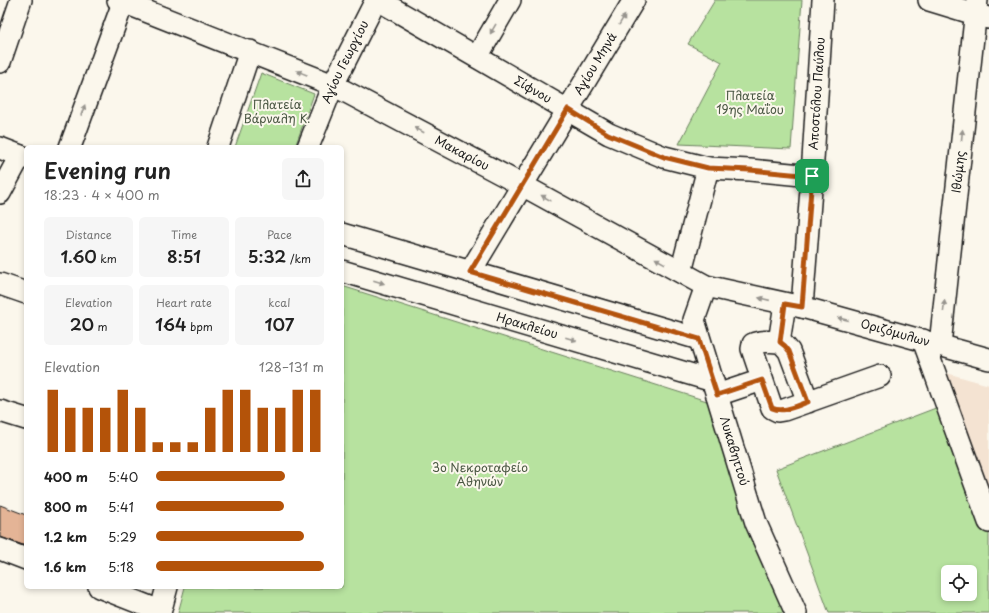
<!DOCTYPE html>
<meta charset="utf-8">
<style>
body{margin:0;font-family:"Playpen Sans",sans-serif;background:#f6f6f6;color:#222;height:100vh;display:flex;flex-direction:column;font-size:15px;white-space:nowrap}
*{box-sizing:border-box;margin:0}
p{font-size:13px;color:#767676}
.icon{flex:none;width:22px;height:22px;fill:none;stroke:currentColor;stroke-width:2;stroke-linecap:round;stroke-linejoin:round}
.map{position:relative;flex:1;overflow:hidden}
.details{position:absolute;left:24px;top:145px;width:320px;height:444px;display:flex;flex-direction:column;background:#fff;border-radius:6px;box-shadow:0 2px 6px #0003}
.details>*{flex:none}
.buttons{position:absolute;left:941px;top:565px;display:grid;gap:8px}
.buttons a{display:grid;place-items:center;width:36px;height:36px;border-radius:6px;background:#fff;box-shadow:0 2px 6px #0003;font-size:20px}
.pin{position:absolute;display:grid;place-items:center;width:34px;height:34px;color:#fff;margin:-17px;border-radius:8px;box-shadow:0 2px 6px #0006}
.round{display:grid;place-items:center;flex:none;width:42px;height:42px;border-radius:6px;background:#f6f6f6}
.head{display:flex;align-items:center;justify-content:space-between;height:68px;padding:0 20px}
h1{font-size:22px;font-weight:600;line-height:30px}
.metrics{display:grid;grid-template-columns:repeat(3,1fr);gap:6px;height:68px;padding:4px 20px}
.metrics div{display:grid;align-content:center;border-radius:6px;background:#f6f6f6;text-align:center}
.metrics b{font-size:17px;font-weight:600}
.metrics small{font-size:11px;font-weight:400}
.metrics p{font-size:11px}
.chart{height:112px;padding:8px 20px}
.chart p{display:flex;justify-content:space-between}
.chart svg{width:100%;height:72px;margin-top:4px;stroke:#b45309;stroke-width:6}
ul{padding:0 20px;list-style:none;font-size:13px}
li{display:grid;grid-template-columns:64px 48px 1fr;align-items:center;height:30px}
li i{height:10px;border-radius:5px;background:#b45309}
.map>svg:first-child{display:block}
.built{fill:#f4e3d2}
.green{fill:#b7e29f;stroke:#6a7f5e;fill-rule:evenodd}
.building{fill:#e4b496;stroke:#1c1c1c}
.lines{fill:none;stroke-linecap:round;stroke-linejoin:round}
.minor-casing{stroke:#1c1c1c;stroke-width:24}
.minor{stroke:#fbf7ec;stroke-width:21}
.oneway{fill:#97948e}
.route-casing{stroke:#fff;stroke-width:8}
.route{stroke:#b45309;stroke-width:5}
.labels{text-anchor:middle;stroke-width:4;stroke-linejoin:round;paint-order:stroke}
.street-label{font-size:12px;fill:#1c1c1c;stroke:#fbf7ec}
.park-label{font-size:12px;fill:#4a5743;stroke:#fbf7ec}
</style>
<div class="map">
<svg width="989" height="613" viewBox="0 0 989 613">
<rect width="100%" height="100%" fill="#fbf7ec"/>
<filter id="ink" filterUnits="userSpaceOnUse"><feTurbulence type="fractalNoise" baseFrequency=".025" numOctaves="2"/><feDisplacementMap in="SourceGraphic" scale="8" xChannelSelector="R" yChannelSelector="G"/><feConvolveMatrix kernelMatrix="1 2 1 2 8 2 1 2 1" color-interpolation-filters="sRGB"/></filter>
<g filter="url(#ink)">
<path class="built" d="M 943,372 L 989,385 L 989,488 Z"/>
<path class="green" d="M 715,0 L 802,0 L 791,149 L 679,144 L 722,62 L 688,44 Z
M 261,73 L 314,94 L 295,147 L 235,147 Z
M 342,286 L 710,402 L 786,613 L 178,613 L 185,587 L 342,587 Z
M 941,406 L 989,528 L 989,613 L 829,613 L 776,469 ZM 948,572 L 970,572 L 970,594 L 948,594 Z"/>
<path class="building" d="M 0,505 L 26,515 L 26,546 L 0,537 Z"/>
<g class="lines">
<defs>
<g id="minor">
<path id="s1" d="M 118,0 L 333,85 L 522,185 L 706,286 L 802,307 L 989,359"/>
<path id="s2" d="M 378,0 L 609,134 L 664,157 L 708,168 L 750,170 L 812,176"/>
<path d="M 929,0 L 988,18"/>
<path d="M 477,57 L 510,0"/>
<path d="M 0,62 L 21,0"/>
<path d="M 70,147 L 124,0"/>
<path d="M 218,147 L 250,51"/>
<path id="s3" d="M 308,147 L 333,85 L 376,0"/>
<path d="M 0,148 L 26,158"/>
<path d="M 0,193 L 20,156"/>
<path d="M 342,234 L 699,339"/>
<path id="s4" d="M 342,271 L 713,381"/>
<path id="s5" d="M 470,272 L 634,0"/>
<path d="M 681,272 L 708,168"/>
<path d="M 0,284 L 26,293"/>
<path id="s6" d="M 706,286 L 694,320 L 756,523 L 796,613"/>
<path id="s7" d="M 802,307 L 812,176 L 823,0"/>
<path d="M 923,340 L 989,522"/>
<path d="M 779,342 L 785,304"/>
<path id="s8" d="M 940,345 L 977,0"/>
<path d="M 717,395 L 762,380"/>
<path d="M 808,402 L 789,351 C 786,348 784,344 779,342 C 772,341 759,341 753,344 L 752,349 L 772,408 L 778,411 L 784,410 L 880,376"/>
<path d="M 0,411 L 26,419"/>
<path d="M 0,549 L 26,559"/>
<path d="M 99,587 L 160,611"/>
<path d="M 160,613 L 167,587"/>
</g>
</defs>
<use href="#minor" class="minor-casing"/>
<use href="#minor" class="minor"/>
</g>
<defs><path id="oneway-solid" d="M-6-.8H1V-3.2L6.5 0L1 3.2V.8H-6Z"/></defs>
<g class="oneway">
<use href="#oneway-solid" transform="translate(622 20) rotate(-59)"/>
<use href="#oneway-solid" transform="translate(493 29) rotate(120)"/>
<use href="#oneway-solid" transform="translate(302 73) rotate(-158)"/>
<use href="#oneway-solid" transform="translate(83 110) rotate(-70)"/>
<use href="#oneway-solid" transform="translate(419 130) rotate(-152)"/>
<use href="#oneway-solid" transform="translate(962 135) rotate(-84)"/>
<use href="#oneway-solid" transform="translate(546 198) rotate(-151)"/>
<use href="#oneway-solid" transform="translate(660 261) rotate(-151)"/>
<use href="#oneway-solid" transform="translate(379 282) rotate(17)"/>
<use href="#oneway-solid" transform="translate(764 299) rotate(-167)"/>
<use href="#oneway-solid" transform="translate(944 306) rotate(-84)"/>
<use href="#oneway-solid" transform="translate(843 319) rotate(-165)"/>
<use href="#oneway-solid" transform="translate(571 339) rotate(17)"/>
</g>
</g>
<g class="lines" filter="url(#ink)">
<defs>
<path id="route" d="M 568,109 L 608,134 L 664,157 L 708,168 L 750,170 L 812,176 L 802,307 L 785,304 L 780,342 L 785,346 L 789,351 L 808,402 C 796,406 784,413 772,408 L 762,380 L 717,395 L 699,339 L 470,272 Z"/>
</defs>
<use href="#route" class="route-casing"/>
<use href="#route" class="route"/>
</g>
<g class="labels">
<g class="street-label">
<text dy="4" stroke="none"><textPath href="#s3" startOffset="93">Αγίου Γεωργίου</textPath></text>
<text dy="4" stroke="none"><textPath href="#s5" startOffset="243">Αγίου Μηνά</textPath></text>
<text dy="4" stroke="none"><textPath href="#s2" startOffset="179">Σίφνου</textPath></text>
<text dy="4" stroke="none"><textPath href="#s7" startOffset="214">Αποστόλου Παύλου</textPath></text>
<text dy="4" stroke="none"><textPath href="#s1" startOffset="377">Μακαρίου</textPath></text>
<text dy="4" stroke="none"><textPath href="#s8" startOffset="174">Ιθώμης</textPath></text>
<text dy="4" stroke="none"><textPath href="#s4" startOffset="193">Ηρακλείου</textPath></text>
<text dy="4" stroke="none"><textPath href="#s1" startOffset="850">Οριζόμυλων</textPath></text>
<text dy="4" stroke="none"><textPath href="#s6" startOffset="173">Λυκαβηττού</textPath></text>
</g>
<g class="park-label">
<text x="750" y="100">Πλατεία<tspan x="750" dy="14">19ης Μαΐου</tspan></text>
<text x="277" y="109">Πλατεία<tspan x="277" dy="14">Βάρναλη Κ.</tspan></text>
<text x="480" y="472">3ο Νεκροταφείο<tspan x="480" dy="14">Αθηνών</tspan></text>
</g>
</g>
</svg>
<div class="buttons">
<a><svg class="icon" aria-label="locate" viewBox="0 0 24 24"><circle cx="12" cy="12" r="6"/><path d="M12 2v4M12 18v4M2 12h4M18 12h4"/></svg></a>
</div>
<div class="pin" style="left:812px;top:176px;background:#1e9e55"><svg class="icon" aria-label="arrive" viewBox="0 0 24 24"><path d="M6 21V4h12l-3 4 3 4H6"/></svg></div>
<section class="details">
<div class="head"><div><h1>Evening run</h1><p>18:23 · 4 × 400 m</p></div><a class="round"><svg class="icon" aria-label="share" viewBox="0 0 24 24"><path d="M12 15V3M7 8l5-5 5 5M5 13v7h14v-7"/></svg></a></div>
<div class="metrics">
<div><p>Distance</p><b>1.60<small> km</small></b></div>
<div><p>Time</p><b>8:51</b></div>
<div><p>Pace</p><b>5:32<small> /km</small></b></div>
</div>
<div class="metrics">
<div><p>Elevation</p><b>20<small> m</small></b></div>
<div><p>Heart rate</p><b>164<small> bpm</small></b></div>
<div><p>kcal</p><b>107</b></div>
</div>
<div class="chart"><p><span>Elevation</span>128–131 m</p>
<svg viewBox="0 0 160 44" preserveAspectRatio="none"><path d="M5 44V6M15 44V17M25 44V17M35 44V17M45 44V6M55 44V17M65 44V38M75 44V38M85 44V38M95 44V17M105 44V6M115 44V6M125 44V17M135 44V17M145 44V6M155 44V6"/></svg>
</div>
<ul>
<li><b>400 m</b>5:40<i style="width:77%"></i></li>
<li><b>800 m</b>5:41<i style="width:76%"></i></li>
<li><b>1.2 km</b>5:29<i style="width:88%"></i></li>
<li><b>1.6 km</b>5:18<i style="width:100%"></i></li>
</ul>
</section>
</div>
